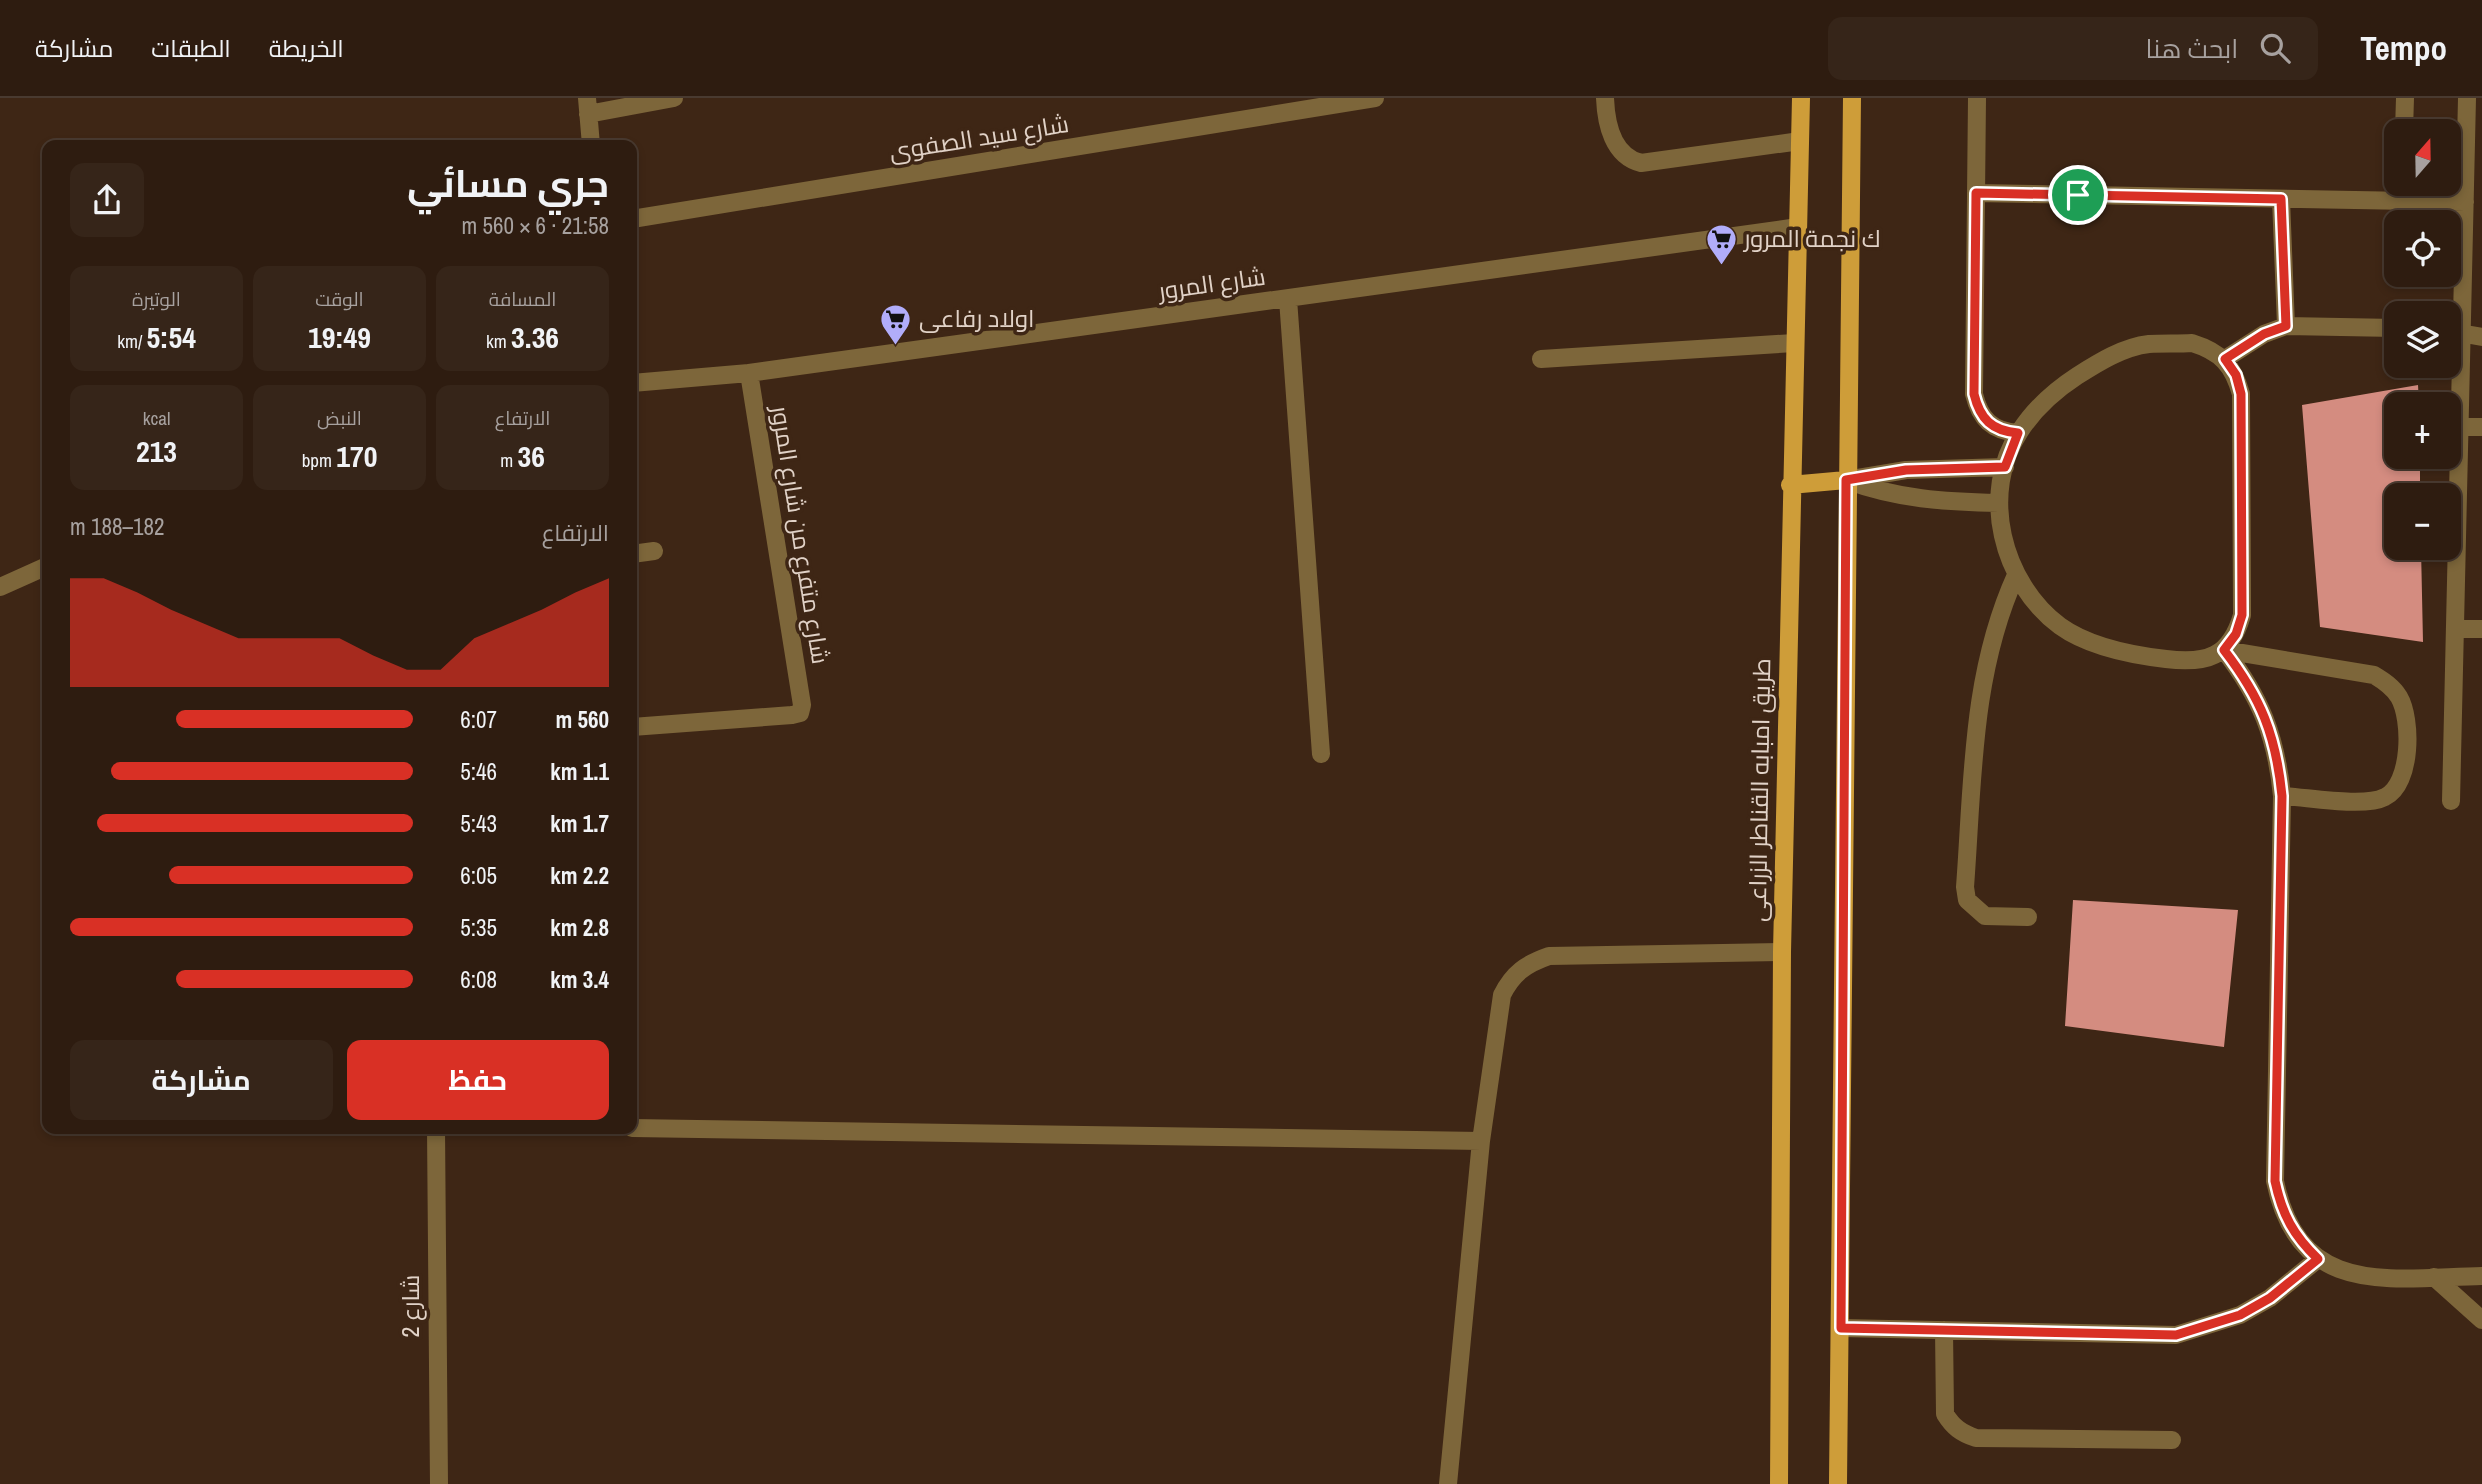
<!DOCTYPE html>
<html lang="ar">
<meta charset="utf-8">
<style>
body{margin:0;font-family:"Archivo Narrow",Cairo,sans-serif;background:#362519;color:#f1f3f6;direction:rtl;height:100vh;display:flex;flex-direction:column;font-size:26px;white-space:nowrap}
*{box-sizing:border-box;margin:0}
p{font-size:23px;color:#a7a19f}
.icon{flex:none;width:38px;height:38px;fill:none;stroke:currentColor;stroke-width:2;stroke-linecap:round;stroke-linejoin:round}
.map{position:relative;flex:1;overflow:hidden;direction:ltr}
.details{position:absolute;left:42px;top:42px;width:595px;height:994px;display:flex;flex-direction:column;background:#2e1c10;border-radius:14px;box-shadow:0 4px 10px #0003,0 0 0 2px #493a30;direction:rtl}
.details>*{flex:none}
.needle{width:46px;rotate:20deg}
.fabs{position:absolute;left:2384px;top:21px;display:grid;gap:14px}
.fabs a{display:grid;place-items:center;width:77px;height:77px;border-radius:14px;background:#2e1c10;box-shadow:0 4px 10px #0003,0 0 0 2px #493a30;font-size:35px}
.pin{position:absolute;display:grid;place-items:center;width:60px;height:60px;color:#fff;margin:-30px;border:4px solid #fff;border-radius:50%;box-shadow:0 2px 7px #0007}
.round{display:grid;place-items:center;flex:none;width:74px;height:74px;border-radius:14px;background:#362519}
.head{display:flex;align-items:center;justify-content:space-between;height:119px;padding:0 28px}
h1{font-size:38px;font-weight:700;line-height:52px}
.stats{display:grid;grid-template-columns:repeat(3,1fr);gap:10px;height:119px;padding:7px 28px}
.stats div{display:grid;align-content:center;border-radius:14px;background:#362519;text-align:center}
.stats b{font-size:30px;font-weight:700}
.stats small{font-size:19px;font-weight:400}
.stats p{font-size:19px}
.chart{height:196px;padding:14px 28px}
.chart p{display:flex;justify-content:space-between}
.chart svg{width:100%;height:126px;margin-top:7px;fill:#d93025;opacity:.7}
.primary-button{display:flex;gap:14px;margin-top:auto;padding:14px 28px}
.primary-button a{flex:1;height:80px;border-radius:14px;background:#d93025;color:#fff;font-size:28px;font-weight:700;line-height:80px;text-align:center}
.primary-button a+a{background:#362519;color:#f1f3f6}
ul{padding:0 28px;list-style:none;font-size:23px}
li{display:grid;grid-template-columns:112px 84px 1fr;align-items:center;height:52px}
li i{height:18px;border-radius:9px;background:#d93025}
header{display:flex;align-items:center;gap:42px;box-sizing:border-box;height:98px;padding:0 35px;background:#2e1c10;border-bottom:2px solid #493a30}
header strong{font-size:33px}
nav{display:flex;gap:38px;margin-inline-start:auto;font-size:24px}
.search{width:490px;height:63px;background:#362519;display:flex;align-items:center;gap:18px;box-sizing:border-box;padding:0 24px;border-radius:14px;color:#a7a19f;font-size:26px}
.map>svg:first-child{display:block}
.building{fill:#d48c80}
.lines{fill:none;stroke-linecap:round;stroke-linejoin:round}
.minor{stroke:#7d663a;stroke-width:18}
.major{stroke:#ce9d39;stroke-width:18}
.route-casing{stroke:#fff;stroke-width:14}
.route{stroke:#d93025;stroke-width:9}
.labels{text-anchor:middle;stroke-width:7;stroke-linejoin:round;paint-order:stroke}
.street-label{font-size:24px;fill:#e1d2c7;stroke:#3e2615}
.poi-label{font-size:24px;fill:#e1d2c7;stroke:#3e2615;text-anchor:start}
</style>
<header>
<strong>Tempo</strong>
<div class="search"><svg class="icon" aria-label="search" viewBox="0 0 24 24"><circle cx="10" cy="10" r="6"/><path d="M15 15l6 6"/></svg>ابحث هنا</div>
<nav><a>الخريطة</a><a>الطبقات</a><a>مشاركة</a></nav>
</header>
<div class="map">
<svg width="2482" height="1386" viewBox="0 0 2482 1386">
<rect width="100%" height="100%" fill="#3e2615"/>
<path class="building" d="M 2418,287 L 2419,306 L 2396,306 L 2396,359 L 2420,359 L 2420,397 L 2396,397 L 2396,450 L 2421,450 L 2423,544 L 2320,529 L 2302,307 Z
M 2073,802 L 2238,812 L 2224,949 L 2065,928 Z"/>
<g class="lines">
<path class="minor" d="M 587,0 L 591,47
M 1605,0 C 1606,26 1613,58 1641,65 L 1800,43
M 1977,0 L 1974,296 C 1980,321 1992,333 2018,335
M 588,16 L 674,0
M 2404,33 L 2405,0
M 1976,95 L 2465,104
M 2281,101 L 2286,228
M 632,121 L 1375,0
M 1288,201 L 1321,656
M 2448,233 L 2482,239
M 2192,245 C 2221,254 2233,267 2241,296 L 2242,517 C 2230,559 2207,566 2166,561 C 2131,557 2089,549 2060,528 C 2002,485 1979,395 2020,333 C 2035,310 2054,293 2077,278 C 2099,264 2123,249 2149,246 C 2163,245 2178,246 2192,245 Z
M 1541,261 L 1794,245
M 2225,261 L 2264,236 L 2286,228 L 2396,230
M 632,285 L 749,275 L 1798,129
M 2460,329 L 2482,329
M 1846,382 L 1906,372 L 2005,369
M 1846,382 C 1897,401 1945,404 1999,405
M 632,456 L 654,453
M 2016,477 C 1971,576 1973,683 1965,789 L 1967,802 L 1985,818 L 2028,819
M 0,489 L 47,468
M 2455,531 L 2482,531
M 2224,552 C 2261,600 2276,638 2282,698 L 2275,1083 C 2299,1200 2388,1180 2482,1178
M 2224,552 L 2374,577 C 2384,583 2393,589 2399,599 C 2412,621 2412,686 2385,699 C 2364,710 2307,699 2282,698
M 632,629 L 792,617 L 800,615 L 802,607 L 749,275
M 2451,703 L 2467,0
M 632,1030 L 1481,1043
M 436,1031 L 439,1386
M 2434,1179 L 2482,1222
M 1841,1230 L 2176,1237 L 2240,1217 L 2270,1200 L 2318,1161
M 1944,1232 L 1945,1316 C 1953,1329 1961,1335 1976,1340 L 2172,1342
M 1448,1386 L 1481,1043 L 1502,897 C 1513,875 1526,866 1549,858 L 1782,854"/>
<path class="major" d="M 1790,387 L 1846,382
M 1779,1386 L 1782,854 L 1801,0
M 1838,1386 L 1852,0"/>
</g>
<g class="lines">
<defs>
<path id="route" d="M 1976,95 L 2281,101 L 2286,228 L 2264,236 L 2225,261 L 2236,277 L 2241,296 L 2242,517 L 2236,536 L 2224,552 C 2261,600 2276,637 2282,698 L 2275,1083 C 2282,1116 2293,1137 2318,1161 L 2270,1200 L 2240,1217 L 2176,1237 L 1841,1230 L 1846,382 L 1906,372 L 2005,369 L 2018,335 C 1992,333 1980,321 1974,296 Z"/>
</defs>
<use href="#route" class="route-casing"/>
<use href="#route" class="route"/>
</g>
<defs>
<symbol id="supermarket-pin" viewBox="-11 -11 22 30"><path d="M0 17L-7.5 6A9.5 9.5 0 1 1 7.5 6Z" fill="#b1adfa" stroke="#3e2615"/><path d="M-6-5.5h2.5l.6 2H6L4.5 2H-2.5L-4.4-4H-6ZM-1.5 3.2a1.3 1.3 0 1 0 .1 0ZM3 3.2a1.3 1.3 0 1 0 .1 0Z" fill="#111"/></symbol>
</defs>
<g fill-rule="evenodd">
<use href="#supermarket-pin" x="1704" y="124" width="35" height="47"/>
<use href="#supermarket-pin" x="878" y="204" width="35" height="47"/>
</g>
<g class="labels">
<g class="street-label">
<text transform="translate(979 40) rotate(-9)" y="8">شارع سيد الصفوى</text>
<text transform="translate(1212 186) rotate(-8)" y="8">شارع المرور</text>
<text transform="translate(800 437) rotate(81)" y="8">شارع متفرع من شارع المرور</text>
<text transform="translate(1760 692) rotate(-89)" y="8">طريق امبابه القناطر الزراعى</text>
<text transform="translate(411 1208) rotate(-90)" y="8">شارع 2</text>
</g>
<g class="poi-label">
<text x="1744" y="149">ك نجمة المرور</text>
<text x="919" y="229">اولاد رفاعى</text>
</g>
</g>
</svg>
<div class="fabs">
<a><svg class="needle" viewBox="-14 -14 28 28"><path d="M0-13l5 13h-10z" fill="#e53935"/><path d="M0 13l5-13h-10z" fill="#a7a19f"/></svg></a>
<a><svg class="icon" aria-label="locate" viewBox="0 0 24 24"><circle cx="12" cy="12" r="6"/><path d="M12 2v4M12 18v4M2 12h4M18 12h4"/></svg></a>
<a><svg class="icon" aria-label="layers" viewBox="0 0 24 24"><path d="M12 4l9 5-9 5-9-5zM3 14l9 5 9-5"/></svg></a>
<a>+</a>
<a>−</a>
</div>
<div class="pin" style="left:2078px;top:97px;background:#1e9e55"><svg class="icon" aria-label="arrive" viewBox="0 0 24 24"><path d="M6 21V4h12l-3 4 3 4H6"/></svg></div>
<section class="details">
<div class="head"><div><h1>جري مسائي</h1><p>21:58 · 6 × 560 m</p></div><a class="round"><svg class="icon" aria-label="share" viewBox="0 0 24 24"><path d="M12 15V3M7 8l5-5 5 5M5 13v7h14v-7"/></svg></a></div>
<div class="stats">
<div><p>المسافة</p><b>3.36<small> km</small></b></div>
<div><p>الوقت</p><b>19:49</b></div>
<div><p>الوتيرة</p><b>5:54<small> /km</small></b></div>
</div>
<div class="stats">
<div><p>الارتفاع</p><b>36<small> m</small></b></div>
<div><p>النبض</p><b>170<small> bpm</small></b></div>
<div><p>kcal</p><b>213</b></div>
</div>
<div class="chart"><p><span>الارتفاع</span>182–188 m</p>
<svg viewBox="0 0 160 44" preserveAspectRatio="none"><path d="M0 44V6L10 6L20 11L30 17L40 22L50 27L60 27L70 27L80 27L90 33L100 38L110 38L120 27L130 22L140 17L150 11L160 6V44z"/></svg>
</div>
<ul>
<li><b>560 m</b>6:07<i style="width:69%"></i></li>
<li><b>1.1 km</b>5:46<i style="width:88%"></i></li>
<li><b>1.7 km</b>5:43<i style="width:92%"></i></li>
<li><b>2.2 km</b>6:05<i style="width:71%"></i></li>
<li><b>2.8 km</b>5:35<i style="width:100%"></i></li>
<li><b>3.4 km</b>6:08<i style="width:69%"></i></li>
</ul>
<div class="primary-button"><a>حفظ</a><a>مشاركة</a></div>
</section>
</div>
